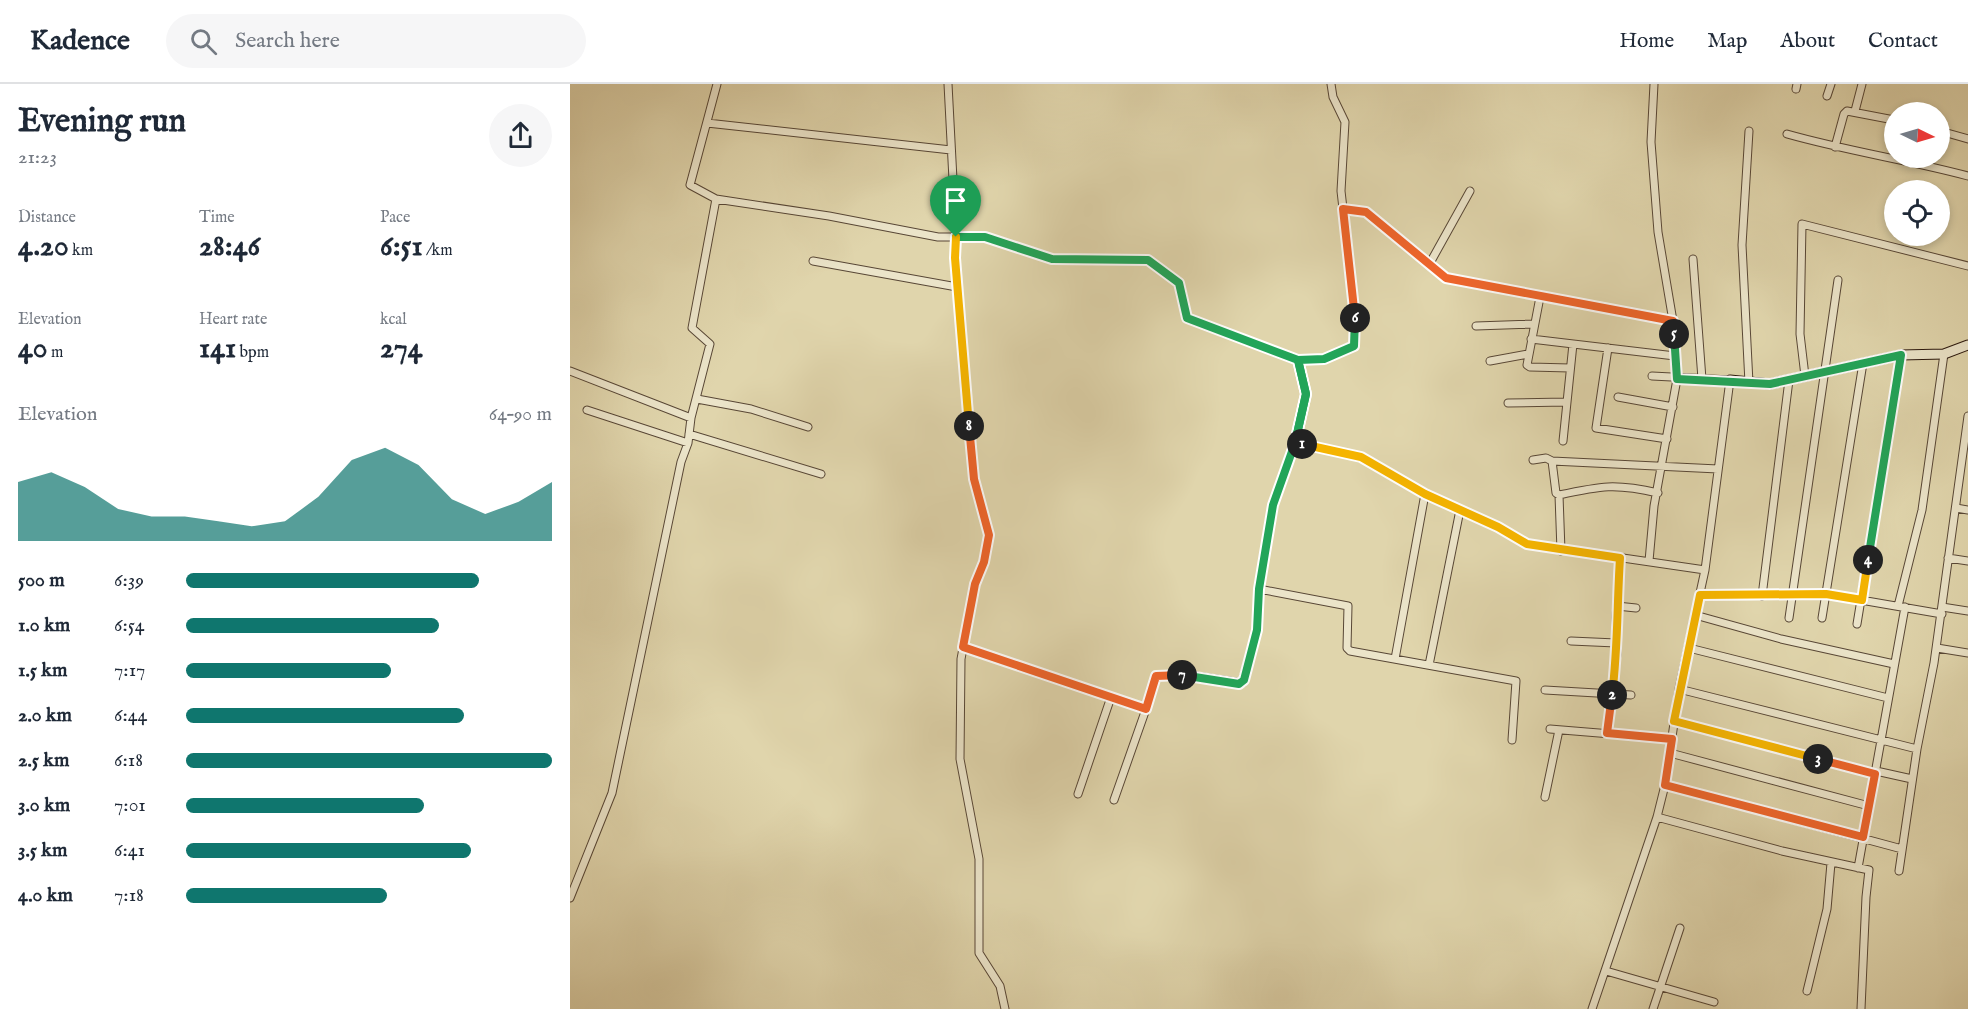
<!DOCTYPE html>
<meta charset="utf-8">
<style>
body{margin:0;font-family:"IM FELL English",serif;background:#f6f6f7;color:#1f2937;height:100vh;display:flex;flex-direction:column;font-size:22px;white-space:nowrap}
*{box-sizing:border-box;margin:0}
p{font-size:20px;color:#747a83}
.icon{flex:none;width:33px;height:33px;fill:none;stroke:currentColor;stroke-width:2;stroke-linecap:round;stroke-linejoin:round}
.map{position:relative;flex:1;overflow:hidden}
.sheet{display:flex;flex-direction:column;background:#fff;width:570px}
.sheet>*{flex:none}
.needle{width:39px;rotate:95deg}
.tools{position:absolute;left:1314px;top:18px;display:grid;gap:12px}
.tools a{display:grid;place-items:center;width:66px;height:66px;border-radius:50%;background:#fff;box-shadow:0 3px 9px #0003;font-size:30px}
.pin{position:absolute;display:grid;place-items:center;width:51px;height:51px;color:#fff;margin:-62px -26px;border-radius:50% 50% 50% 0;rotate:-45deg;box-shadow:0 0 6px #0007}
.pin .icon{rotate:45deg}
.km{position:absolute;width:30px;height:30px;margin:-15px;border-radius:50%;background:#222;color:#fff;font-size:16px;line-height:30px;text-align:center}
.round{display:grid;place-items:center;flex:none;width:63px;height:63px;border-radius:32px;background:#f6f6f7}
.overview{display:flex;align-items:center;justify-content:space-between;height:102px;padding:0 18px}
h1{font-size:33px;font-weight:700;line-height:45px}
.stats{display:grid;grid-template-columns:repeat(3,1fr);gap:9px;height:102px;padding:6px 18px}
.stats div{display:grid;align-content:center}
.stats b{font-size:30px;font-weight:700}
.stats small{font-size:16px;font-weight:400}
.stats p{font-size:16px}
.chart{height:168px;padding:12px 18px}
.chart p{display:flex;justify-content:space-between}
.chart svg{width:100%;height:108px;margin-top:6px;fill:#0f766e;opacity:.7}
ul{padding:0 18px;list-style:none;font-size:20px}
li{display:grid;grid-template-columns:96px 72px 1fr;align-items:center;height:45px}
li i{height:15px;border-radius:8px;background:#0f766e}
header{display:flex;align-items:center;gap:36px;box-sizing:border-box;height:84px;padding:0 30px;background:#fff;border-bottom:2px solid #e0e1e3}
header strong{font-size:28px}
nav{display:flex;gap:33px;margin-inline-start:auto;font-size:21px}
.search{width:420px;height:54px;background:#f6f6f7;display:flex;align-items:center;gap:15px;box-sizing:border-box;padding:0 21px;border-radius:33px;color:#747a83;font-size:22px}
main{display:flex;flex:1;min-height:0}
.map>svg:first-child{display:block}
.lines{fill:none;stroke-linecap:round;stroke-linejoin:round}
.street-casing{stroke:#584736;stroke-width:9}
.secondary-casing{stroke:#2b180e;stroke-width:11}
.street{stroke:#ebe4c9;stroke-width:7}
.secondary{stroke:#ebe4c9;stroke-width:9}
.split-1-casing{stroke:#fff;stroke-width:12}
.split-2-casing{stroke:#fff;stroke-width:12}
.split-3-casing{stroke:#fff;stroke-width:12}
.split-4-casing{stroke:#fff;stroke-width:12}
.split-5-casing{stroke:#fff;stroke-width:12}
.split-6-casing{stroke:#fff;stroke-width:12}
.split-7-casing{stroke:#fff;stroke-width:12}
.split-8-casing{stroke:#fff;stroke-width:12}
.split-9-casing{stroke:#fff;stroke-width:12}
.split-1{stroke:#22a559;stroke-width:8}
.split-2{stroke:#f5b400;stroke-width:8}
.split-3{stroke:#f0652b;stroke-width:8}
.split-4{stroke:#f5b400;stroke-width:8}
.split-5{stroke:#22a559;stroke-width:8}
.split-6{stroke:#f0652b;stroke-width:8}
.split-7{stroke:#22a559;stroke-width:8}
.split-8{stroke:#f0652b;stroke-width:8}
.split-9{stroke:#f5b400;stroke-width:8}
</style>
<header>
<strong>Kadence</strong>
<div class="search"><svg class="icon" aria-label="search" viewBox="0 0 24 24"><circle cx="10" cy="10" r="6"/><path d="M15 15l6 6"/></svg>Search here</div>
<nav><a>Home</a><a>Map</a><a>About</a><a>Contact</a></nav>
</header>
<main>
<section class="sheet">
<div class="overview"><div><h1>Evening run</h1><p>21:23</p></div><a class="round"><svg class="icon" aria-label="share" viewBox="0 0 24 24"><path d="M12 15V3M7 8l5-5 5 5M5 13v7h14v-7"/></svg></a></div>
<div class="stats">
<div><p>Distance</p><b>4.20<small> km</small></b></div>
<div><p>Time</p><b>28:46</b></div>
<div><p>Pace</p><b>6:51<small> /km</small></b></div>
</div>
<div class="stats">
<div><p>Elevation</p><b>40<small> m</small></b></div>
<div><p>Heart rate</p><b>141<small> bpm</small></b></div>
<div><p>kcal</p><b>274</b></div>
</div>
<div class="chart"><p><span>Elevation</span>64–90 m</p>
<svg viewBox="0 0 160 44" preserveAspectRatio="none"><path d="M0 44V20L10 16L20 22L30 31L40 34L50 34L60 36L70 38L80 36L90 26L100 11L110 6L120 13L130 27L140 33L150 28L160 20V44z"/></svg>
</div>
<ul>
<li><b>500 m</b>6:39<i style="width:80%"></i></li>
<li><b>1.0 km</b>6:54<i style="width:69%"></i></li>
<li><b>1.5 km</b>7:17<i style="width:56%"></i></li>
<li><b>2.0 km</b>6:44<i style="width:76%"></i></li>
<li><b>2.5 km</b>6:18<i style="width:100%"></i></li>
<li><b>3.0 km</b>7:01<i style="width:65%"></i></li>
<li><b>3.5 km</b>6:41<i style="width:78%"></i></li>
<li><b>4.0 km</b>7:18<i style="width:55%"></i></li>
</ul>
</section>
<div class="map">
<svg width="1398" height="925" viewBox="0 0 1398 925">
<rect width="100%" height="100%" fill="#e0d5ac"/>
<filter id="stains"><feTurbulence type="fractalNoise" baseFrequency=".00333" numOctaves="4"/><feColorMatrix values="0 0 0 0 .2 0 0 0 0 .09 0 0 0 0 .02 0 0 0 .5 -.17"/></filter>
<radialGradient id="worn" r=".72"><stop offset=".6" stop-color="#630" stop-opacity="0"/><stop offset="1" stop-color="#630" stop-opacity=".3"/></radialGradient>
<g class="lines">
<defs>
<path id="street" d="M 378,0 L 386,153 L 385,174 L 404,395 L 419,451 L 414,478 L 405,500 L 391,575 L 390,675 L 409,775 L 409,869 L 430,902 L 435,925
M 1226,5 L 1227,0
M 1257,12 L 1261,0
M 1285,27 L 1292,0
M 137,39 L 381,66
M 1370,47 L 1398,55
M 1217,50 C 1277,67 1338,76 1398,92
M 1265,63 L 1274,30 L 1277,27 L 1324,36
M 146,115 L 259,132 L 368,153 L 415,153 L 482,175 L 578,176 L 609,199 L 617,234 L 728,276 L 754,275 L 784,262 L 785,230 L 771,107 L 775,38 L 763,13 L 761,0
M 773,125 L 796,128 L 876,194 L 1103,237
M 1123,175 L 1132,295
M 243,177 L 387,203
M 860,179 L 900,107
M 970,213 L 957,281 L 960,283 L 1000,284
M 906,242 L 964,240
M 961,255 L 1105,272
M 1038,264 L 1026,344 L 1097,355
M 920,277 L 958,270
M 0,287 L 121,334
M 1235,292 L 1230,250 L 1232,140 L 1398,182
M 1179,299 L 1172,161 L 1179,47
M 1048,313 L 1103,323
M 127,315 L 181,325 L 238,343
M 938,319 L 996,318
M 17,326 L 118,359
M 119,350 L 251,390
M 993,357 L 1003,260
M 725,359 L 791,373 L 855,410 L 928,443 L 957,460 L 1135,486
M 963,376 L 976,374 L 982,377 L 986,409 L 989,411 L 991,467
M 982,377 L 1148,385
M 989,411 C 1031,402 1045,399 1088,409
M 1386,424 L 1398,426
M 1378,474 L 1398,477
M 1079,477 L 1084,422 L 1107,295 L 1103,237 L 1088,148 L 1081,58 L 1084,0
M 689,505 L 778,522 L 777,564 L 780,567 L 946,597 L 942,656
M 1130,511 L 1256,510 L 1372,530
M 1192,512 L 1219,296
M 1047,522 L 1066,524
M 1328,522 L 1352,426 L 1374,270
M 1372,523 L 1398,527
M 1125,531 L 1211,555 L 1324,580
M 1219,534 L 1268,196
M 1252,534 L 1293,279
M 1287,540 L 1331,271
M 1001,557 L 1046,559
M 393,563 L 576,625 L 586,592 L 619,591 L 672,599 L 687,546 L 689,505 L 703,421 L 725,359 L 736,310 L 728,276
M 1119,564 L 1318,614
M 1367,564 L 1398,569
M 825,575 L 855,410
M 859,581 L 890,426
M 1109,605 L 1347,665
M 975,606 L 1061,611
M 1104,637 L 1305,690
M 980,645 L 1102,655
M 1037,649 L 1047,570 L 1046,534 L 1050,474
M 1100,669 L 1299,722
M 1306,687 L 1342,695
M 1095,701 L 1332,765
M 508,710 L 541,613
M 975,713 L 989,646
M 544,716 L 576,625
M 1087,733 L 1212,767 L 1299,786 L 1296,813 L 1291,925
M 1288,784 L 1335,523
M 1329,787 L 1347,665 L 1364,579 L 1398,332
M 0,814 L 42,709 L 111,378 L 118,359 L 121,334 L 140,260 L 122,244 L 146,115 L 120,101 L 147,0
M 1036,887 L 1144,918
M 1237,907 L 1257,825 L 1261,779
M 1022,925 L 1087,733 L 1095,701 L 1109,605 L 1135,486 L 1160,296 L 1082,292
M 1083,925 L 1110,844"/>
<path id="secondary" d="M 1160,296 L 1200,300 L 1331,271 L 1374,270 L 1398,261"/>
</defs>
<use href="#street" class="street-casing"/>
<use href="#secondary" class="secondary-casing"/>
<use href="#street" class="street"/>
<use href="#secondary" class="secondary"/>
</g>
<g class="lines">
<defs>
<path id="split-1" d="M 386,153 L 415,153 L 482,175 L 578,176 L 609,199 L 617,234 L 728,276 L 736,310 L 725,359 L 732,360"/>
<path id="split-2" d="M 732,360 L 791,373 L 855,410 L 928,443 L 957,460 L 1050,474 C 1047,520 1048,565 1042,611"/>
<path id="split-3" d="M 1042,611 L 1037,649 L 1102,655 L 1095,701 L 1293,753 L 1305,690 L 1248,675"/>
<path id="split-4" d="M 1248,675 L 1104,637 L 1130,511 L 1256,510 L 1292,516 L 1298,476"/>
<path id="split-5" d="M 1104,250 L 1107,295 L 1200,300 L 1331,271 L 1298,476"/>
<path id="split-6" d="M 785,234 L 773,125 L 796,128 L 876,194 L 1103,237 L 1104,250"/>
<path id="split-7" d="M 612,591 L 669,600 L 674,596 L 687,546 L 689,505 L 703,421 L 725,359 L 736,310 L 728,276 L 754,275 L 784,262 L 785,234"/>
<path id="split-8" d="M 399,342 L 404,395 L 419,451 L 414,478 L 405,500 L 393,563 L 576,625 L 586,592 L 612,591"/>
<path id="split-9" d="M 386,153 L 385,174 L 399,342"/>
</defs>
<use href="#split-1" class="split-1-casing"/>
<use href="#split-2" class="split-2-casing"/>
<use href="#split-3" class="split-3-casing"/>
<use href="#split-4" class="split-4-casing"/>
<use href="#split-5" class="split-5-casing"/>
<use href="#split-6" class="split-6-casing"/>
<use href="#split-7" class="split-7-casing"/>
<use href="#split-8" class="split-8-casing"/>
<use href="#split-9" class="split-9-casing"/>
<use href="#split-1" class="split-1"/>
<use href="#split-2" class="split-2"/>
<use href="#split-3" class="split-3"/>
<use href="#split-4" class="split-4"/>
<use href="#split-5" class="split-5"/>
<use href="#split-6" class="split-6"/>
<use href="#split-7" class="split-7"/>
<use href="#split-8" class="split-8"/>
<use href="#split-9" class="split-9"/>
</g>
<rect width="100%" height="100%" filter="url(#stains)"/>
<rect width="100%" height="100%" fill="url(#worn)"/>
</svg>
<div class="tools">
<a><svg class="needle" viewBox="-14 -14 28 28"><path d="M0-13l5 13h-10z" fill="#e53935"/><path d="M0 13l5-13h-10z" fill="#747a83"/></svg></a>
<a><svg class="icon" aria-label="locate" viewBox="0 0 24 24"><circle cx="12" cy="12" r="6"/><path d="M12 2v4M12 18v4M2 12h4M18 12h4"/></svg></a>
</div>
<div class="pin" style="left:386px;top:153px;background:#1e9e55"><svg class="icon" aria-label="arrive" viewBox="0 0 24 24"><path d="M6 21V4h12l-3 4 3 4H6"/></svg></div>
<b class="km" style="left:732px;top:360px">1</b>
<b class="km" style="left:1042px;top:611px">2</b>
<b class="km" style="left:1248px;top:675px">3</b>
<b class="km" style="left:1298px;top:476px">4</b>
<b class="km" style="left:1104px;top:250px">5</b>
<b class="km" style="left:785px;top:234px">6</b>
<b class="km" style="left:612px;top:591px">7</b>
<b class="km" style="left:399px;top:342px">8</b>
</div>
</main>
